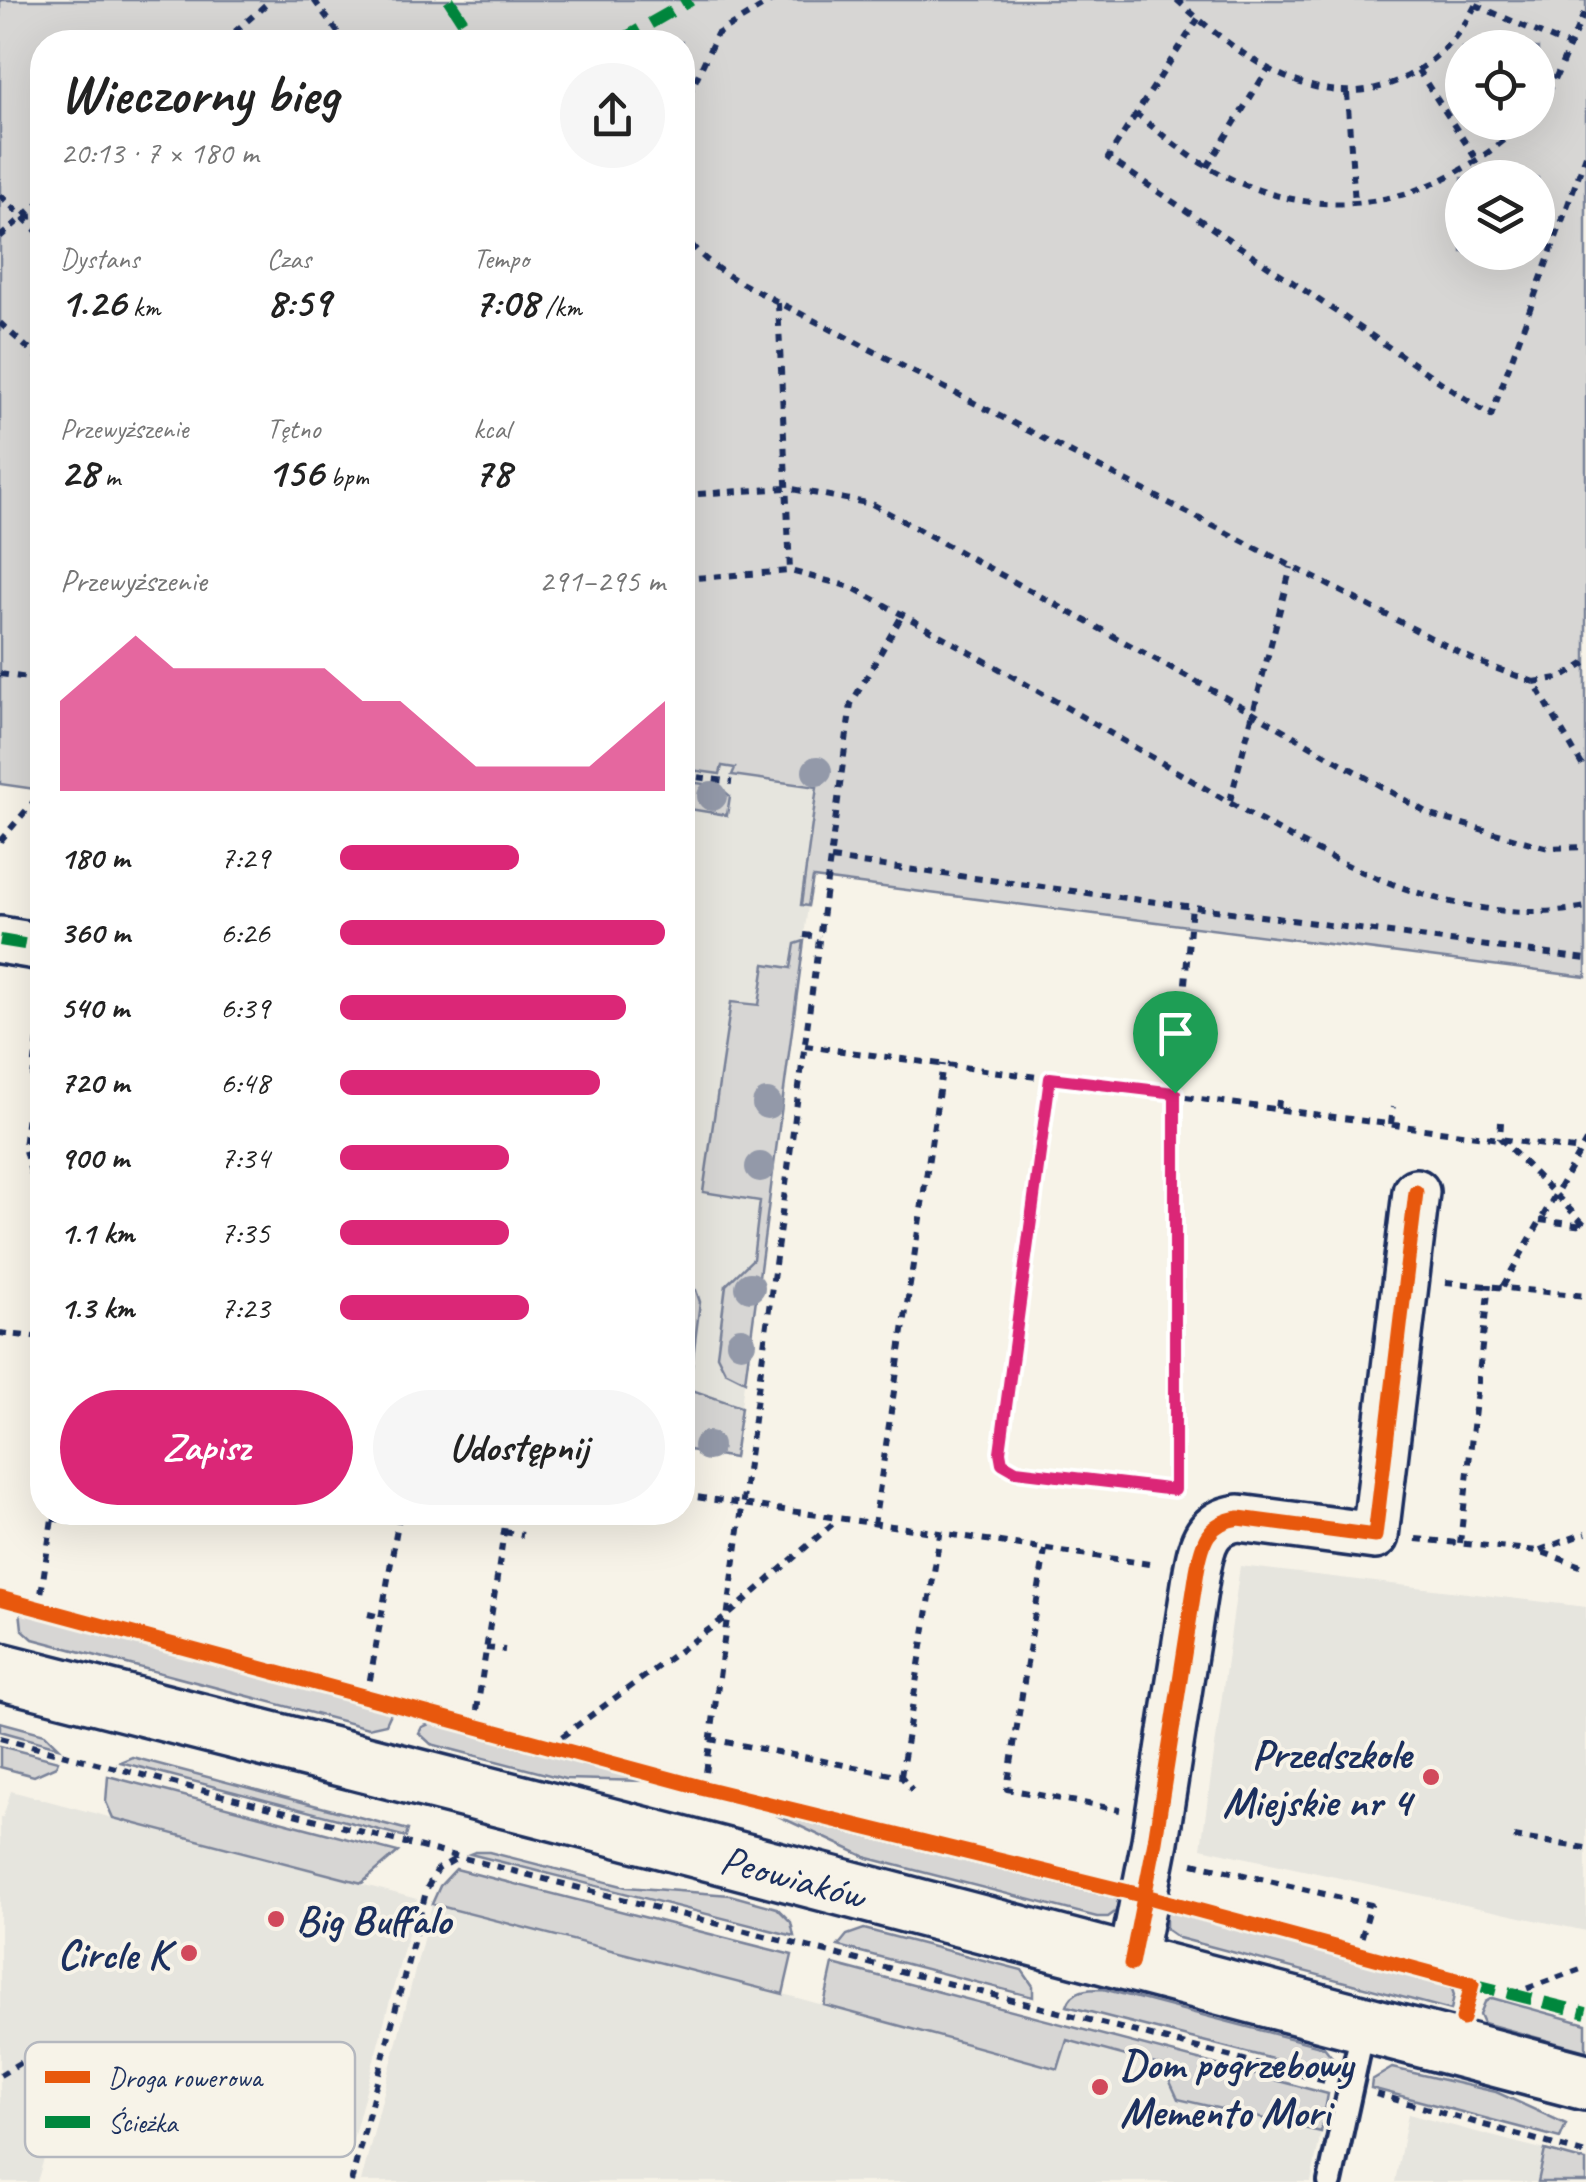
<!DOCTYPE html>
<html lang="pl">
<meta charset="utf-8">
<style>
body{margin:0;font-family:Caveat,sans-serif;background:#f6f6f6;color:#222;height:100vh;display:flex;flex-direction:column;font-size:38px;white-space:nowrap}
*{box-sizing:border-box;margin:0}
p{font-size:32px;color:#767676}
.icon{flex:none;width:55px;height:55px;fill:none;stroke:currentColor;stroke-width:2;stroke-linecap:round;stroke-linejoin:round}
.map{position:relative;flex:1;overflow:hidden}
.panel{position:absolute;left:30px;top:30px;width:665px;height:1495px;display:flex;flex-direction:column;background:#fff;border-radius:40px;box-shadow:0 10px 40px #0002}
.panel>*{flex:none}
.tools{position:absolute;left:1445px;top:30px;display:grid;gap:20px}
.tools a{display:grid;place-items:center;width:110px;height:110px;border-radius:50%;background:#fff;box-shadow:0 10px 40px #0002;font-size:50px}
.pin{position:absolute;display:grid;place-items:center;width:85px;height:85px;color:#fff;margin:-102px -42px;border-radius:50% 50% 50% 0;rotate:-45deg;box-shadow:0 0 10px #0007}
.pin .icon{rotate:45deg}
.round{display:grid;place-items:center;flex:none;width:105px;height:105px;border-radius:52px;background:#f6f6f6}
.overview{display:flex;align-items:center;justify-content:space-between;height:170px;padding:0 30px}
h1{font-size:55px;font-weight:700;line-height:75px}
.stats{display:grid;grid-template-columns:repeat(3,1fr);gap:15px;height:170px;padding:10px 30px}
.stats div{display:grid;align-content:center}
.stats b{font-size:42px;font-weight:700}
.stats small{font-size:28px;font-weight:400}
.stats p{font-size:28px}
.chart{height:280px;padding:20px 30px}
.chart p{display:flex;justify-content:space-between}
.chart svg{width:100%;height:180px;margin-top:10px;fill:#db2777;opacity:.7}
.primary-button{display:flex;gap:20px;margin-top:auto;padding:20px 30px}
.primary-button a{flex:1;height:115px;border-radius:60px;background:#db2777;color:#fff;font-size:40px;font-weight:700;line-height:115px;text-align:center}
.primary-button a+a{background:#f6f6f6;color:#222}
ul{padding:0 30px;list-style:none;font-size:32px}
li{display:grid;grid-template-columns:160px 120px 1fr;align-items:center;height:75px}
li i{height:25px;border-radius:12px;background:#db2777}
.map>svg:first-child{display:block}
.built{fill:#e6e5de}
.green{fill:#d7d6d4;stroke:#798299;stroke-width:2.5;fill-rule:evenodd}
.lines{fill:none;stroke-linecap:round;stroke-linejoin:round}
.service-casing{stroke:#1b2f5e;stroke-width:30}
.minor-casing{stroke:#1b2f5e;stroke-width:52}
.secondary-casing{stroke:#1b2f5e;stroke-width:62}
.path{stroke:#1b2f5e;stroke-width:6;stroke-dasharray:8 8;stroke-linecap:butt}
.service{stroke:#f7f3e8;stroke-width:22}
.minor{stroke:#f7f3e8;stroke-width:45}
.secondary{stroke:#f7f3e8;stroke-width:55}
.quiet{stroke:#00873e;stroke-width:12;stroke-dasharray:25 12;stroke-linecap:butt}
.cycleway-casing{stroke:#f7f3e8;stroke-width:21}
.cycleway{stroke:#e8590c;stroke-width:15}
.tree{fill:#9399a9}
.route-casing{stroke:#fff;stroke-width:20}
.route{stroke:#db2777;stroke-width:12}
.poi-dot{fill:#d1495b;stroke:#f7f3e8;stroke-width:4}
.labels{text-anchor:middle;stroke-width:8;stroke-linejoin:round;paint-order:stroke}
.poi-label{font-size:42px;font-weight:bold;fill:#1b2f5e;stroke:#f7f3e8;text-anchor:end}
.street-label{font-size:42px;fill:#1b2f5e;stroke:#f7f3e8}
.key{fill:#f7f3e8;stroke:#b5b8bf;stroke-width:2.5}
.key-label{font-size:28px;fill:#1b2f5e}
</style>
<div class="map">
<svg width="1586" height="2182" viewBox="0 0 1586 2182">
<rect width="100%" height="100%" fill="#f7f3e8"/>
<filter id="ink" filterUnits="userSpaceOnUse"><feTurbulence type="fractalNoise" baseFrequency=".01" numOctaves="2"/><feDisplacementMap in="SourceGraphic" scale="20" xChannelSelector="R" yChannelSelector="G"/><feConvolveMatrix kernelMatrix="1 2 1 2 8 2 1 2 1" color-interpolation-filters="sRGB"/></filter>
<g filter="url(#ink)">
<path class="built" d="M 682,683 L 835,705 L 734,1458 L 683,1449 Z
M 1240,1566 L 1586,1607 L 1586,1931 L 1201,1848 Z
M 11,1791 L 417,1899 L 350,2150 L 68,2078 L 37,2182 L 0,2182 L 0,1817 L 3,1817 Z
M 432,1904 L 666,1962 L 1057,2069 L 1066,2040 L 1153,2063 L 1164,2066 L 1178,2099 L 1321,2132 L 1311,2182 L 361,2182 Z
M 1408,2114 L 1545,2150 L 1538,2182 L 1395,2182 Z"/>
<path class="green" d="M 0,0 L 1586,0 L 1586,977 L 813,878 L 808,906 L 801,905 L 817,787 L 732,775 L 735,768 L 722,766 L 720,774 L 683,769 L 682,42 L 42,42 L 42,790 L 0,784 ZM 1462,48 L 1538,48 L 1538,122 L 1462,122 ZM 1462,178 L 1538,178 L 1538,252 L 1462,252 Z
M 683,781 L 718,786 L 730,796 L 727,815 L 683,808 Z
M 804,941 L 745,1381 L 725,1371 L 717,1355 L 726,1285 L 753,1259 L 760,1201 L 703,1192 L 731,1002 L 759,1005 L 765,964 L 791,968 L 795,944 Z
M 683,1283 L 696,1290 L 700,1302 L 689,1389 L 741,1407 L 734,1458 L 683,1449 Z
M 20,1611 L 392,1711 L 386,1724 L 368,1728 L 33,1639 L 22,1629 Z
M 0,1722 L 45,1734 L 58,1747 L 0,1731 Z
M 434,1722 L 647,1781 L 565,1779 L 431,1744 L 419,1733 L 422,1727 Z
M 0,1746 L 58,1761 L 56,1766 L 34,1776 L 0,1767 Z
M 132,1757 L 408,1830 L 406,1837 L 120,1762 Z
M 108,1776 L 398,1852 L 362,1883 L 113,1818 L 106,1802 Z
M 776,1815 L 1123,1900 L 1122,1907 L 1108,1917 L 1097,1917 L 868,1858 Z
M 475,1852 L 489,1852 L 626,1887 L 730,1895 L 777,1908 L 791,1922 L 794,1936 L 470,1854 Z
M 456,1869 L 792,1955 L 783,1994 L 432,1904 L 440,1886 Z
M 1166,1911 L 1451,1986 L 1454,1995 L 1451,2010 L 1179,1938 L 1166,1929 Z
M 864,1929 L 1022,1970 L 1033,1986 L 1033,1997 L 838,1946 L 847,1935 Z
M 833,1964 L 1328,2094 L 1321,2132 L 1178,2099 L 1163,2066 L 1067,2040 L 1058,2069 L 824,2005 Z
M 1103,1989 L 1324,2047 L 1335,2061 L 1335,2075 L 1067,2006 C 1072,1989 1088,1989 1103,1989 Z
M 1492,1998 L 1586,2024 L 1586,2051 L 1484,2023 L 1480,2014 L 1485,2002 Z
M 1392,2068 L 1496,2092 L 1566,2124 L 1560,2138 L 1371,2088 L 1372,2080 Z
M 1545,2150 L 1586,2161 L 1586,2182 L 1538,2182 Z"/>
<g class="lines">
<defs>
<path id="service" d="M 1330,2182 L 1364,2025"/>
<path id="minor" d="M 0,940 L 42,947
M 1131,1964 L 1155,1841 L 1197,1571 C 1202,1543 1207,1522 1239,1518 L 1375,1536 L 1416,1192"/>
<path id="secondary" d="M 0,1671 L 604,1825 L 1586,2082"/>
</defs>
<use href="#service" class="service-casing"/>
<use href="#minor" class="minor-casing"/>
<use href="#secondary" class="secondary-casing"/>
<path class="path" d="M 314,0 L 345,42
M 1177,0 C 1241,58 1326,124 1413,73 C 1443,55 1463,31 1478,0
M 1476,5 L 1571,47
M 1198,19 L 1136,114 C 1160,132 1184,154 1210,168 C 1322,231 1434,207 1525,122
M 223,42 L 271,0
M 1418,70 L 1478,162
M 1347,93 L 1355,203
M 1538,106 L 1552,86 L 1586,9
M 682,110 L 717,34 L 773,0
M 1136,114 L 1108,158 L 1491,416 L 1586,155
M 1207,167 L 1268,69
M 0,195 L 42,236
M 25,217 L 42,216
M 682,231 C 704,268 742,283 778,302 L 1478,662 L 1534,682 L 1586,772
M 0,237 L 42,200
M 778,303 L 790,571
M 0,323 L 42,361
M 682,495 L 787,488 L 872,504 L 1252,712 L 1431,815 L 1548,848 L 1586,847
M 682,579 L 790,571 L 851,587 C 950,639 1046,696 1143,752 C 1273,826 1430,937 1586,907
M 0,674 L 42,680
M 1534,682 L 1563,677 L 1586,663
M 682,775 L 732,782
M 1230,801 L 1291,567
M 0,841 L 42,792
M 831,859 L 1586,959
M 804,935 L 820,937
M 42,1008 L 24,1147 L 42,1211
M 805,1046 L 1581,1150
M 1050,1078 L 999,1452 L 1002,1463 L 1017,1471 L 1175,1490 L 1175,1093 L 1192,906
M 1278,1108 L 1280,1093
M 1501,1122 L 1500,1138 L 1586,1226
M 1391,1124 L 1393,1107
M 1540,1220 L 1583,1226
M 1446,1282 L 1586,1296
M 1503,1286 L 1586,1141
M 0,1333 L 42,1338
M 682,1495 L 1156,1565
M 385,1514 L 399,1517
M 52,1518 L 72,1522
M 874,1525 L 943,1064
M 504,1532 L 523,1535
M 1416,1539 L 1539,1551 L 1586,1568
M 1460,1543 L 1489,1284
M 1045,1550 L 1007,1789 L 1120,1810
M 1540,1550 L 1586,1533
M 39,1608 L 53,1512
M 368,1614 L 381,1617
M 486,1648 L 505,1650
M 367,1696 L 400,1512
M 477,1710 L 507,1512
M 0,1738 L 1325,2081
M 710,1739 L 901,1776 L 912,1790
M 549,1746 L 726,1617 L 837,1520
M 901,1776 L 940,1535
M 704,1788 L 851,704 L 903,614
M 1514,1837 L 1586,1848
M 1193,1863 L 1371,1905 L 1357,1953
M 1512,1994 L 1586,1967
M 0,2075 L 31,2056
M 1376,2094 L 1586,2154
M 351,2182 L 427,1888 L 438,1869 L 457,1858"/>
<use href="#service" class="service"/>
<use href="#minor" class="minor"/>
<use href="#secondary" class="secondary"/>
<path class="quiet" d="M 449,0 L 476,42
M 618,42 L 691,0
M 0,940 L 42,947
M 1472,1984 L 1586,2013"/>
<defs>
<path id="cycleway" d="M 0,1598 L 704,1788 L 1145,1896 L 1472,1984 L 1463,2019
M 1131,1964 L 1155,1841 L 1197,1571 C 1202,1543 1207,1522 1239,1518 L 1375,1536 L 1416,1192"/>
</defs>
<use href="#cycleway" class="cycleway-casing"/>
<use href="#cycleway" class="cycleway"/>
</g>
<g class="tree">
<circle cx="817" cy="771" r="15"/>
<circle cx="712" cy="796" r="15"/>
<circle cx="767" cy="1104" r="15"/>
<circle cx="760" cy="1167" r="15"/>
<circle cx="750" cy="1287" r="15"/>
<circle cx="741" cy="1342" r="15"/>
<circle cx="708" cy="1446" r="15"/>
</g>
</g>
<g class="lines" filter="url(#ink)">
<defs>
<path id="route" d="M 1050,1078 L 1175,1093 L 1175,1490 L 1016,1471 L 1002,1463 L 1000,1452 Z"/>
</defs>
<use href="#route" class="route-casing"/>
<use href="#route" class="route"/>
</g>
<g class="poi-dot">
<circle cx="1431" cy="1777" r="10"/>
<circle cx="276" cy="1919" r="10"/>
<circle cx="189" cy="1953" r="10"/>
<circle cx="1100" cy="2087" r="10"/>
</g>
<g class="labels">
<g class="poi-label">
<text x="1411" y="1768">Przedszkole<tspan x="1411" dy="48">Miejskie nr 4</tspan></text>
<text x="296" y="1934" text-anchor="start">Big Buffalo</text>
<text x="169" y="1968">Circle K</text>
<text x="1120" y="2078" text-anchor="start">Dom pogrzebowy<tspan x="1120" dy="48">Memento Mori</tspan></text>
</g>
<g class="street-label">
<text transform="translate(793 1876) rotate(15)" y="15">Peowiaków</text>
</g>
</g>
<rect x="25" y="2042" width="330" height="115" rx="15" class="key"/>
<rect x="45" y="2071" width="45" height="12" fill="#e8590c"/>
<rect x="45" y="2116" width="45" height="12" fill="#00873e"/>
<g class="key-label">
<text x="108" y="2087">Droga rowerowa</text>
<text x="108" y="2132">Ścieżka</text>
</g>
</svg>
<div class="tools">
<a><svg class="icon" aria-label="locate" viewBox="0 0 24 24"><circle cx="12" cy="12" r="6"/><path d="M12 2v4M12 18v4M2 12h4M18 12h4"/></svg></a>
<a><svg class="icon" aria-label="layers" viewBox="0 0 24 24"><path d="M12 4l9 5-9 5-9-5zM3 14l9 5 9-5"/></svg></a>
</div>
<div class="pin" style="left:1175px;top:1093px;background:#1e9e55"><svg class="icon" aria-label="arrive" viewBox="0 0 24 24"><path d="M6 21V4h12l-3 4 3 4H6"/></svg></div>
<section class="panel">
<div class="overview"><div><h1>Wieczorny bieg</h1><p>20:13 · 7 × 180 m</p></div><a class="round"><svg class="icon" aria-label="share" viewBox="0 0 24 24"><path d="M12 15V3M7 8l5-5 5 5M5 13v7h14v-7"/></svg></a></div>
<div class="stats">
<div><p>Dystans</p><b>1.26<small> km</small></b></div>
<div><p>Czas</p><b>8:59</b></div>
<div><p>Tempo</p><b>7:08<small> /km</small></b></div>
</div>
<div class="stats">
<div><p>Przewyższenie</p><b>28<small> m</small></b></div>
<div><p>Tętno</p><b>156<small> bpm</small></b></div>
<div><p>kcal</p><b>78</b></div>
</div>
<div class="chart"><p><span>Przewyższenie</span>291–295 m</p>
<svg viewBox="0 0 160 44" preserveAspectRatio="none"><path d="M0 44V22L10 14L20 6L30 14L40 14L50 14L60 14L70 14L80 22L90 22L100 30L110 38L120 38L130 38L140 38L150 30L160 22V44z"/></svg>
</div>
<ul>
<li><b>180 m</b>7:29<i style="width:55%"></i></li>
<li><b>360 m</b>6:26<i style="width:100%"></i></li>
<li><b>540 m</b>6:39<i style="width:88%"></i></li>
<li><b>720 m</b>6:48<i style="width:80%"></i></li>
<li><b>900 m</b>7:34<i style="width:52%"></i></li>
<li><b>1.1 km</b>7:35<i style="width:52%"></i></li>
<li><b>1.3 km</b>7:23<i style="width:58%"></i></li>
</ul>
<div class="primary-button"><a>Zapisz</a><a>Udostępnij</a></div>
</section>
</div>
